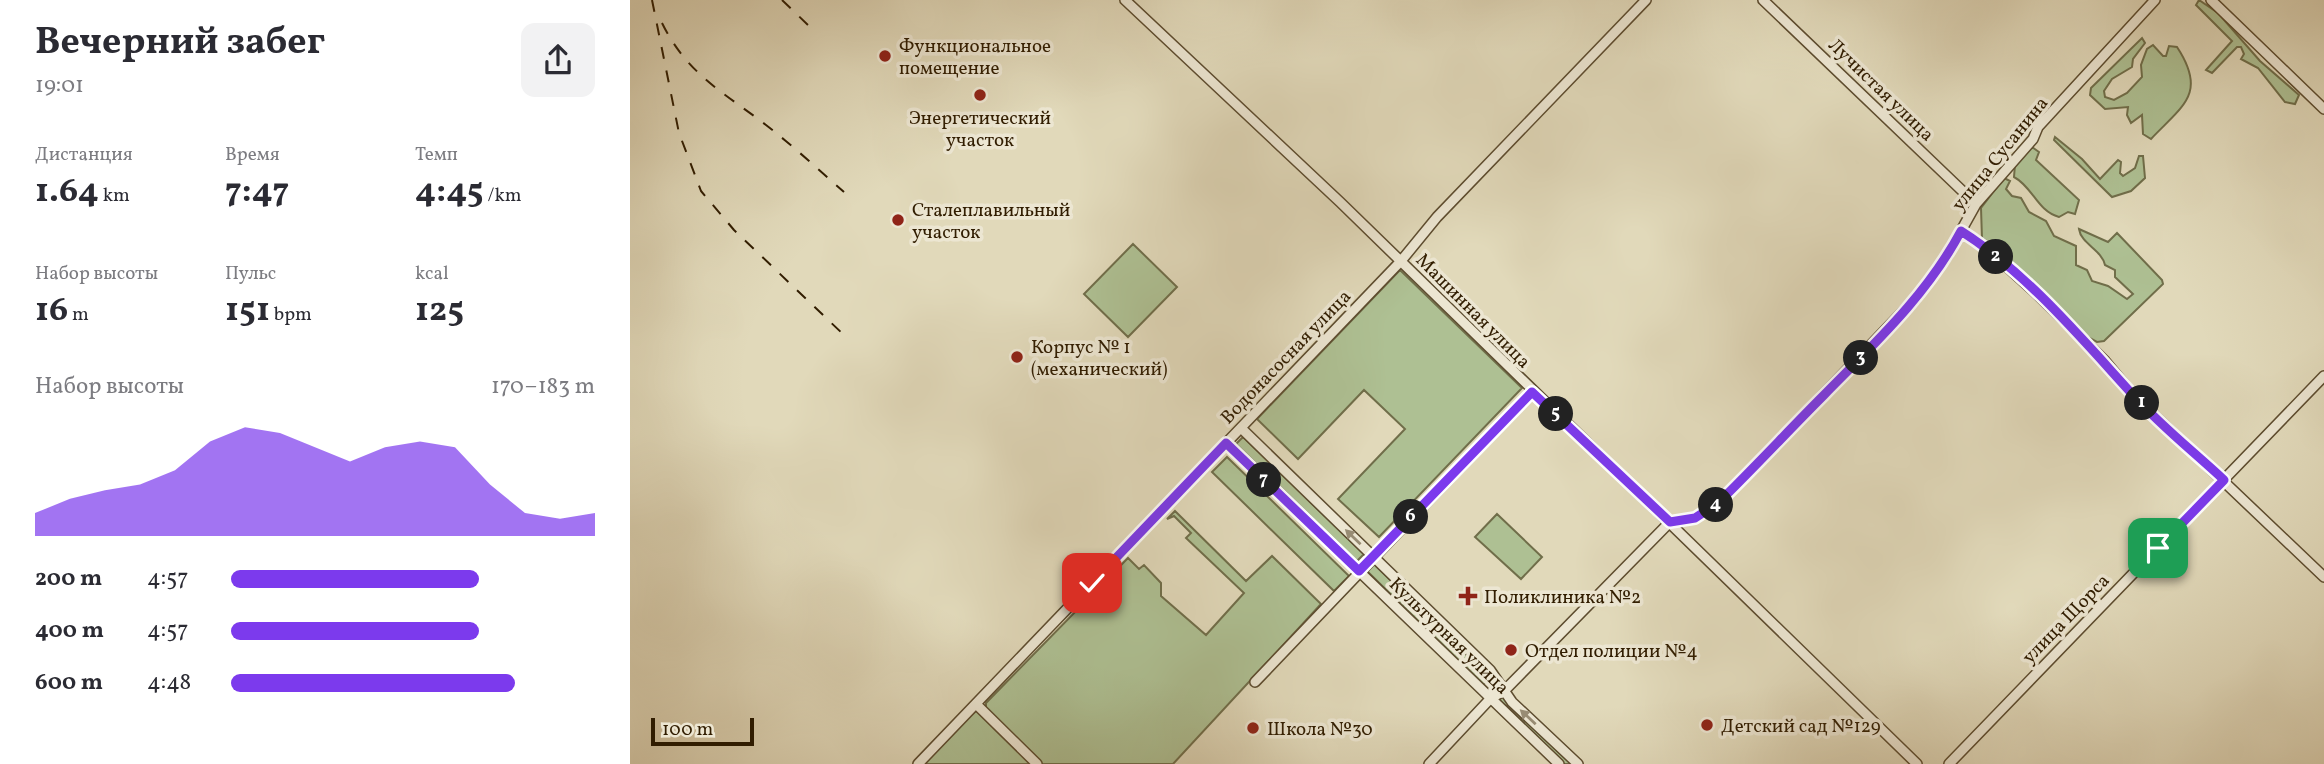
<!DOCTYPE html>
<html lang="ru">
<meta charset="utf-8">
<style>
body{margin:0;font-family:Vollkorn,serif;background:#f2f2f3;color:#2b2b33;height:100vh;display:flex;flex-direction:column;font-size:26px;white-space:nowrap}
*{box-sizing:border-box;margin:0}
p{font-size:23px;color:#7c7c81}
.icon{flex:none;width:38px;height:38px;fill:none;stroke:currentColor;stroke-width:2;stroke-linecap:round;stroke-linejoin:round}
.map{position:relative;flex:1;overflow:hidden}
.details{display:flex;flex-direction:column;background:#fff;width:630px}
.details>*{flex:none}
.scale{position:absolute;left:21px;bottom:18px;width:103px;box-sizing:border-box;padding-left:7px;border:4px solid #311d01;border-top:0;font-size:19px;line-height:24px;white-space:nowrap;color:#311d01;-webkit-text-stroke:5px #ece6d2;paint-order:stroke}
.pin{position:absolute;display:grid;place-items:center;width:60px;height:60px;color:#fff;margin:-30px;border-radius:14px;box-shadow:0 4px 10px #0006}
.km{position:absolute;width:35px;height:35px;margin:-18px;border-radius:50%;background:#222;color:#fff;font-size:19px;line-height:35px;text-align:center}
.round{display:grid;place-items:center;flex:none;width:74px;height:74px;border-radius:14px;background:#f2f2f3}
.overview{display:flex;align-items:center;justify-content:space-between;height:119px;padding:0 35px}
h1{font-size:38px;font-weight:700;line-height:52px}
.stats{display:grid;grid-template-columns:repeat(3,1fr);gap:10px;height:119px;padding:7px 35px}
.stats div{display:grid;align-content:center}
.stats b{font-size:35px;font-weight:700}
.stats small{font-size:19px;font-weight:400}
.stats p{font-size:19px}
.chart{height:196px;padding:14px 35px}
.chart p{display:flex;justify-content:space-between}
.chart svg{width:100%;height:126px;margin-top:7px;fill:#7c3aed;opacity:.7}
ul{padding:0 35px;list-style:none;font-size:23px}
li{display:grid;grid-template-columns:112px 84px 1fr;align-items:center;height:52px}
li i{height:18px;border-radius:9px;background:#7c3aed}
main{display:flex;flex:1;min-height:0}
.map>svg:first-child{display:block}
.green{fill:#aec093;stroke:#706e4a;stroke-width:2}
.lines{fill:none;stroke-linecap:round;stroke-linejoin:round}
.minor-casing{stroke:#5d4c2f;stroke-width:12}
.minor{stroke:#ece6d2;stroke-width:9}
.rail{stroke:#311d01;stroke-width:2;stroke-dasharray:12 12;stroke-linecap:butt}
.oneway{fill:#988c74}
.route-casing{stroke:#fff;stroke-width:14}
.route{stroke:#7c3aed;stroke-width:9}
.poi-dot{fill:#8f2418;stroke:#ece6d2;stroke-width:2.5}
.labels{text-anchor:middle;stroke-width:7;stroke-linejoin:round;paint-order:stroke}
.poi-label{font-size:19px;fill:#311d01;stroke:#ece6d2;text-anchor:start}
.street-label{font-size:19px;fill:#311d01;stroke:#ece6d2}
</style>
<main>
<section class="details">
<div class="overview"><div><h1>Вечерний забег</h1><p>19:01</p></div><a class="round"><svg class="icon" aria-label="share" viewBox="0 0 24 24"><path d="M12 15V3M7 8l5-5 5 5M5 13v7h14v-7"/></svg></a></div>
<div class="stats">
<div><p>Дистанция</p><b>1.64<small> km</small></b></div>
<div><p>Время</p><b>7:47</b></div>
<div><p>Темп</p><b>4:45<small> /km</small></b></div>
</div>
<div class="stats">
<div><p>Набор высоты</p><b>16<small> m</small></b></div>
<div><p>Пульс</p><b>151<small> bpm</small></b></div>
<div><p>kcal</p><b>125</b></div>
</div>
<div class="chart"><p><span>Набор высоты</span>170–183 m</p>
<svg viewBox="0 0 160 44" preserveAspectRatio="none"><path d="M0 44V36L10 31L20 28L30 26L40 21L50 11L60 6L70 8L80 13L90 18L100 13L110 11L120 13L130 26L140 36L150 38L160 36V44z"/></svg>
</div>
<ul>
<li><b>200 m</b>4:57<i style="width:68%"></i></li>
<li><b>400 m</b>4:57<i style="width:68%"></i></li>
<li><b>600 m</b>4:48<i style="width:78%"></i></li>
</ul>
</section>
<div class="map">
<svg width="1694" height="764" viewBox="0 0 1694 764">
<rect width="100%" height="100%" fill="#e1d9ba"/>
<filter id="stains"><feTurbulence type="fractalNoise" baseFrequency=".00286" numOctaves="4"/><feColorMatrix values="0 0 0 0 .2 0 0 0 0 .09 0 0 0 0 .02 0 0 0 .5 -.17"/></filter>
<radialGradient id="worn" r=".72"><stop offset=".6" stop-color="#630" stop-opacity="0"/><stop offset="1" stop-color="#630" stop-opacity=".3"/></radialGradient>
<path class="green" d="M 1569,0 L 1588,13 L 1630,61 L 1669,95 L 1665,104 L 1655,102 L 1628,68 L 1611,59 L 1614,54 L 1611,47 L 1607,47 L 1582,73 L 1576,70 L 1602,41 L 1566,5 Z
M 1512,38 L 1515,43 L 1503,59 L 1502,67 L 1482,79 L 1474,91 L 1475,97 L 1484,100 L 1497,93 L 1512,77 L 1511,65 L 1517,49 L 1523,45 L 1533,56 L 1536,56 L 1539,46 L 1547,47 C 1578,94 1552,106 1521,139 L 1513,134 L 1512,115 L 1501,123 L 1497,115 L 1498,107 L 1475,109 L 1460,95 L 1461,88 Z
M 1425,137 L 1452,159 L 1470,179 L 1488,160 L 1491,162 L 1490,173 L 1493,176 L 1505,168 L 1509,156 L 1513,156 L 1515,178 L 1501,191 L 1482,197 L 1424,140 Z
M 1402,147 L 1409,152 L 1406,160 L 1449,200 L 1445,214 L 1438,212 L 1429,217 C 1407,211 1403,187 1384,177 L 1385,165 Z
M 1374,178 L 1380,181 L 1376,189 L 1382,196 L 1391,198 L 1399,212 L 1416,221 L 1424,236 L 1446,246 L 1446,265 L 1457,270 L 1462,281 L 1478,286 L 1497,299 L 1503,294 L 1485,277 L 1485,270 L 1475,265 C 1472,250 1451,244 1449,229 L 1478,242 L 1487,233 L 1532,280 L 1533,284 L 1474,341 L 1467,342 L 1452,334 L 1352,239 L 1351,208 Z
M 503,244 L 547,287 L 498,337 L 454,294 Z
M 770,270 L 892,388 L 749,537 L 708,499 L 775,429 L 734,390 L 668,459 L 627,419 Z
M 613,437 L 734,554 L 727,561 L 606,444 Z
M 597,457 L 719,576 L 704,591 L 582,472 Z
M 545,511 L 616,581 L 642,556 L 691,604 L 543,764 L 412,764 L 356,709 L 356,703 L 498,558 L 509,569 L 514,565 L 531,583 L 531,596 L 576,635 L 614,593 L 556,538 L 561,533 L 544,516 L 537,519 Z
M 867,514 L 912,557 L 891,579 L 845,537 Z
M 744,564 L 860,678 L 853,685 L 737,571 Z
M 871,696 L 873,697 L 943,764 L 933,764 L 868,699 Z
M 345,711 L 351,712 L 403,764 L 293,764 Z"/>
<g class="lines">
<defs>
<path id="minor" d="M 495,0 L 710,202 L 1287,764
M 1133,0 L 1346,204
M 1581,0 L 1694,109
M 1331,231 L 1352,244 L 1406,293 L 1475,361 L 1505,397 L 1694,577
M 611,428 L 860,670 L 882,702 L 948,764
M 596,443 L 929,764
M 625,682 L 902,392
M 346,704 L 407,764
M 288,764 L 771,261 L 807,217 L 1016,0
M 799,764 L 861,698 L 874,691 L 1040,522 L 1065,518 L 1089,503 L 1286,298 L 1317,256 L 1346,204 L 1403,139 L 1408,127 L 1525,0
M 1319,764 L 1694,376"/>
</defs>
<use href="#minor" class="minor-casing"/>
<use href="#minor" class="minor"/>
<path class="rail" d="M 22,0 L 49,133 L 71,191 L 104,230 L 215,336
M 152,0 L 179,26
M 32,23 C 57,74 93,92 136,125 C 163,146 188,169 214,192"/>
</g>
<defs><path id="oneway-solid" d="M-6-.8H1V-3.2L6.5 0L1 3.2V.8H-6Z" transform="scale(1.75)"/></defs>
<g class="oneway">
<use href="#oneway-solid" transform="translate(723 537) rotate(-136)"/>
<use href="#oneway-solid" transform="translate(898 717) rotate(-137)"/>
</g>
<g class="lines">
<defs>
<path id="route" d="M 462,583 L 596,443 L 729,571 L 902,392 L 1040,522 L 1065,518 L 1088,503 C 1124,468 1158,431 1194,395 C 1244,344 1297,295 1331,231 C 1397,273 1451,338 1504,396 C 1531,426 1564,452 1594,480 L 1528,548"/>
</defs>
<use href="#route" class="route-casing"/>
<use href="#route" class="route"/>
</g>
<g class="poi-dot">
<circle cx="255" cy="56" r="7"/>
<circle cx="350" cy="95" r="7"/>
<circle cx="268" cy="220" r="7"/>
<circle cx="387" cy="357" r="7"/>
<path d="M834.5 585.5h7v7h7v7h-7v7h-7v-7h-7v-7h7z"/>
<circle cx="881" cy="650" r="7"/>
<circle cx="1077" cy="725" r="7"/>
<circle cx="623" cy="728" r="7"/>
</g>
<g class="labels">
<g class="poi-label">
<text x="269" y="52">Функциональное<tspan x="269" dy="22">помещение</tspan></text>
<text x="350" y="124" text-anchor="middle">Энергетический<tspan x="350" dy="22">участок</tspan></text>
<text x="282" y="216">Сталеплавильный<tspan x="282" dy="22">участок</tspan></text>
<text x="401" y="353">Корпус № 1<tspan x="401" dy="22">(механический)</tspan></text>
<text x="854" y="603">Поликлиника №2</text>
<text x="895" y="657">Отдел полиции №4</text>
<text x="1091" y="732">Детский сад №129</text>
<text x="637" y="735">Школа №30</text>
</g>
<g class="street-label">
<text transform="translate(1252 89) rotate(44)" y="7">Лучистая улица</text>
<text transform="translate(1369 153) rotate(-51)" y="7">улица Сусанина</text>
<text transform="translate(844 310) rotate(45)" y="7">Машинная улица</text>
<text transform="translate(655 356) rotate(-46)" y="7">Водонасосная улица</text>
<text transform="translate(1435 618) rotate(-46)" y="7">улица Щорса</text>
<text transform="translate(820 635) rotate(44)" y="7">Культурная улица</text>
</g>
</g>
<rect width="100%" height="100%" filter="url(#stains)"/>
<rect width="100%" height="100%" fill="url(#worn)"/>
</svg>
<div class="scale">100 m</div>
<div class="pin" style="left:1528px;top:548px;background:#1e9e55"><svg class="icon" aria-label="arrive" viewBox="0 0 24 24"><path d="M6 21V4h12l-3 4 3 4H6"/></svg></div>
<div class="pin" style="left:462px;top:583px;background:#d93025"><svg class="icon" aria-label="check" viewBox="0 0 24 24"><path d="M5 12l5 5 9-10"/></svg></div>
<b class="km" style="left:1512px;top:403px">1</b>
<b class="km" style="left:1366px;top:257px">2</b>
<b class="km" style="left:1231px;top:358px">3</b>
<b class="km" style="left:1086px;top:505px">4</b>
<b class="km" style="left:926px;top:414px">5</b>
<b class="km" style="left:781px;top:517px">6</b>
<b class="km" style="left:634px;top:480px">7</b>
</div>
</main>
